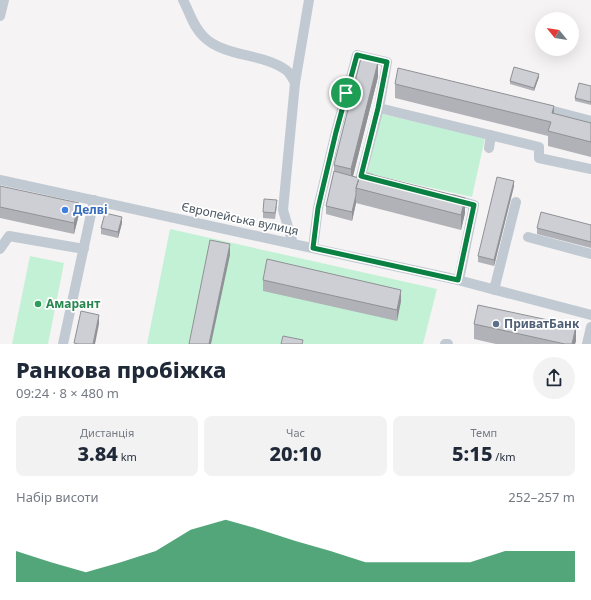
<!DOCTYPE html>
<html lang="uk">
<meta charset="utf-8">
<style>
body{margin:0;font-family:"Noto Sans",sans-serif;background:#f2f2f3;color:#1f2937;height:100vh;display:flex;flex-direction:column;font-size:15px;white-space:nowrap}
*{box-sizing:border-box;margin:0}
p{font-size:13px;color:#747a83}
.icon{flex:none;width:22px;height:22px;fill:none;stroke:currentColor;stroke-width:2;stroke-linecap:round;stroke-linejoin:round}
.map{position:relative;height:344px;overflow:hidden}
.drawer{display:flex;flex-direction:column;background:#fff;flex:1}
.drawer>*{flex:none}
.needle{width:26px;rotate:300deg}
.fabs{position:absolute;left:535px;top:12px;display:grid;gap:8px}
.fabs a{display:grid;place-items:center;width:44px;height:44px;border-radius:50%;background:#fff;box-shadow:0 4px 16px #0002;font-size:20px}
.pin{position:absolute;display:grid;place-items:center;width:34px;height:34px;color:#fff;margin:-17px;border:2px solid #fff;border-radius:50%;box-shadow:0 1px 4px #0007}
.round{display:grid;place-items:center;flex:none;width:42px;height:42px;border-radius:21px;background:#f2f2f3}
.overview{display:flex;align-items:center;justify-content:space-between;height:68px;padding:0 16px}
h1{font-size:22px;font-weight:800;line-height:30px}
.metrics{display:grid;grid-template-columns:repeat(3,1fr);gap:6px;height:68px;padding:4px 16px}
.metrics div{display:grid;align-content:center;border-radius:8px;background:#f2f2f3;text-align:center}
.metrics b{font-size:20px;font-weight:800}
.metrics small{font-size:11px;font-weight:400}
.metrics p{font-size:11px}
.chart{height:112px;padding:8px 16px}
.chart p{display:flex;justify-content:space-between}
.chart svg{width:100%;height:72px;margin-top:4px;fill:#0b8043;opacity:.7}
.map>svg:first-child{display:block}
.green{fill:#c3f1d5}
.lines{fill:none;stroke-linecap:round;stroke-linejoin:round}
.minor{stroke:#c1cad2;stroke-width:10}
.wall{fill:#b0b2b7}
.shaded-wall{fill:#909195}
.building{fill:#cdcfd5;stroke:#909195}
.route-casing{stroke:#fff;stroke-width:8}
.route{stroke:#0b8043;stroke-width:5}
.shop-dot{fill:#3f7fe0;stroke:#fff;stroke-width:1.5}
.leisure-dot{fill:#2e9e5b;stroke:#fff;stroke-width:1.5}
.service-dot{fill:#5c6f8a;stroke:#fff;stroke-width:1.5}
.labels{text-anchor:middle;stroke-width:3.5;stroke-linejoin:round;paint-order:stroke}
.shop-label{font-size:12px;font-weight:bold;fill:#366cbe;stroke:#fff;text-anchor:start}
.street-label{font-size:12px;fill:#4a5661;stroke:#fff}
.leisure-label{font-size:12px;font-weight:bold;fill:#27864d;stroke:#fff;text-anchor:start}
.service-label{font-size:12px;font-weight:bold;fill:#4e5e75;stroke:#fff;text-anchor:start}
</style>
<div class="map">
<svg width="591" height="344" viewBox="0 0 591 344">
<rect width="100%" height="100%" fill="#f5f3f3"/>
<path class="green" d="M 382,114 L 485,138 L 472,197 L 366,173 Z
M 170,229 L 437,289 L 423,344 L 147,344 Z
M 30,256 L 64,263 L 48,344 L 12,344 Z"/>
<g class="lines">
<path class="minor" d="M 183,0 C 190,13 193,27 204,37 C 224,57 262,53 286,70 C 290,73 293,79 295,83 L 283,210 L 293,244
M 0,16 L 4,0
M 295,83 L 309,0
M 379,108 L 539,147 L 539,158 L 591,169
M 542,108 L 591,121
M 489,148 L 491,135
M 0,180 L 454,279 L 591,315
M 453,199 L 474,205 L 459,280
M 528,237 L 591,254
M 313,248 L 318,208 L 336,132 L 357,55 L 387,62 L 379,108 L 361,176 L 370,178
M 0,249 L 9,236 L 84,249
M 494,290 L 516,202
M 63,344 L 94,200
M 445,344 L 448,344
M 587,344 L 591,327"/>
</g>
<path class="wall" d="M 378,77 L 353,176 L 465,213 L 461,230 L 356,203 L 352,221 L 326,214 L 326,206 L 334,171 L 334,165 Z
M 539,77 L 534,91 L 510,84 L 510,81 Z
M 395,84 L 554,114 L 591,123 L 591,157 L 548,146 L 548,136 L 395,98 Z
M 591,86 L 591,105 L 575,101 L 575,98 Z
M 0,186 L 79,214 L 74,234 L 0,218 Z
M 514,186 L 494,266 L 478,262 L 478,256 Z
M 277,206 L 275,219 L 263,218 L 263,212 Z
M 122,223 L 118,238 L 101,234 L 101,228 Z
M 591,225 L 591,248 L 537,234 L 537,228 Z
M 263,280 L 401,301 L 397,321 L 263,291 Z
M 474,324 L 576,341 L 575,344 L 496,344 L 474,339 Z"/>
<path class="shaded-wall" d="M 378,62 L 378,77 L 351,184 L 351,169 Z
M 539,74 L 539,77 L 534,91 L 534,88 Z
M 554,106 L 554,121 L 552,113 Z
M 514,181 L 514,186 L 494,266 L 494,260 Z
M 356,195 L 356,203 L 352,221 L 352,212 Z
M 465,198 L 465,213 L 461,230 L 461,215 Z
M 79,203 L 79,214 L 74,234 L 74,223 Z
M 122,217 L 122,223 L 118,238 L 118,232 Z
M 230,244 L 230,255 L 211,344 L 209,344 Z
M 401,290 L 401,301 L 397,321 L 397,310 Z
M 99,315 L 99,324 L 95,344 L 93,344 Z
M 576,326 L 576,341 L 575,344 L 572,344 Z"/>
<path class="building" d="M 361,58 L 378,62 L 351,169 L 334,165 Z
M 514,67 L 539,74 L 534,88 L 510,81 Z
M 398,68 L 554,106 L 552,113 L 591,123 L 591,142 L 548,131 L 551,122 L 395,84 Z
M 579,83 L 591,86 L 591,102 L 575,98 Z
M 334,171 L 359,178 L 356,188 L 356,195 L 352,212 L 326,206 Z
M 361,172 L 465,198 L 461,215 L 356,188 Z
M 497,177 L 514,181 L 494,260 L 478,256 Z
M 0,186 L 79,203 L 74,223 L 0,207 Z
M 264,199 L 277,200 L 275,213 L 263,212 Z
M 541,212 L 591,225 L 591,242 L 537,228 Z
M 105,213 L 122,217 L 118,232 L 101,228 Z
M 210,240 L 230,244 L 209,344 L 189,344 Z
M 267,259 L 401,290 L 397,310 L 263,280 Z
M 478,305 L 576,326 L 572,344 L 565,344 L 474,324 Z
M 81,311 L 99,315 L 93,344 L 78,344 L 74,343 Z
M 283,336 L 303,340 L 302,344 L 281,344 Z"/>
<g class="lines">
<defs>
<path id="route" d="M 357,55 L 387,62 L 378,108 L 361,176 L 474,205 L 458,280 L 313,248 L 318,208 L 336,132 Z"/>
</defs>
<use href="#route" class="route-casing"/>
<use href="#route" class="route"/>
</g>
<circle class="shop-dot" cx="65" cy="210" r="4"/>
<circle class="leisure-dot" cx="38" cy="304" r="4"/>
<circle class="service-dot" cx="496" cy="324" r="4"/>
<g class="labels">
<g class="shop-label">
<text x="73" y="214">Делві</text>
</g>
<g class="street-label">
<text transform="translate(240 219) rotate(12)" y="4">Європейська вулиця</text>
</g>
<g class="leisure-label">
<text x="46" y="308">Амарант</text>
</g>
<g class="service-label">
<text x="504" y="328">ПриватБанк</text>
</g>
</g>
</svg>
<div class="fabs">
<a><svg class="needle" viewBox="-14 -14 28 28"><path d="M0-13l5 13h-10z" fill="#e53935"/><path d="M0 13l5-13h-10z" fill="#747a83"/></svg></a>
</div>
<div class="pin" style="left:346px;top:93px;background:#1e9e55"><svg class="icon" aria-label="arrive" viewBox="0 0 24 24"><path d="M6 21V4h12l-3 4 3 4H6"/></svg></div>
</div>
<section class="drawer">
<div class="overview"><div><h1>Ранкова пробіжка</h1><p>09:24 · 8 × 480 m</p></div><a class="round"><svg class="icon" aria-label="share" viewBox="0 0 24 24"><path d="M12 15V3M7 8l5-5 5 5M5 13v7h14v-7"/></svg></a></div>
<div class="metrics">
<div><p>Дистанція</p><b>3.84<small> km</small></b></div>
<div><p>Час</p><b>20:10</b></div>
<div><p>Темп</p><b>5:15<small> /km</small></b></div>
</div>
<div class="chart"><p><span>Набір висоти</span>252–257 m</p>
<svg viewBox="0 0 160 44" preserveAspectRatio="none"><path d="M0 44V25L10 32L20 38L30 32L40 25L50 12L60 6L70 12L80 19L90 25L100 32L110 32L120 32L130 32L140 25L150 25L160 25V44z"/></svg>
</div>
</section>
